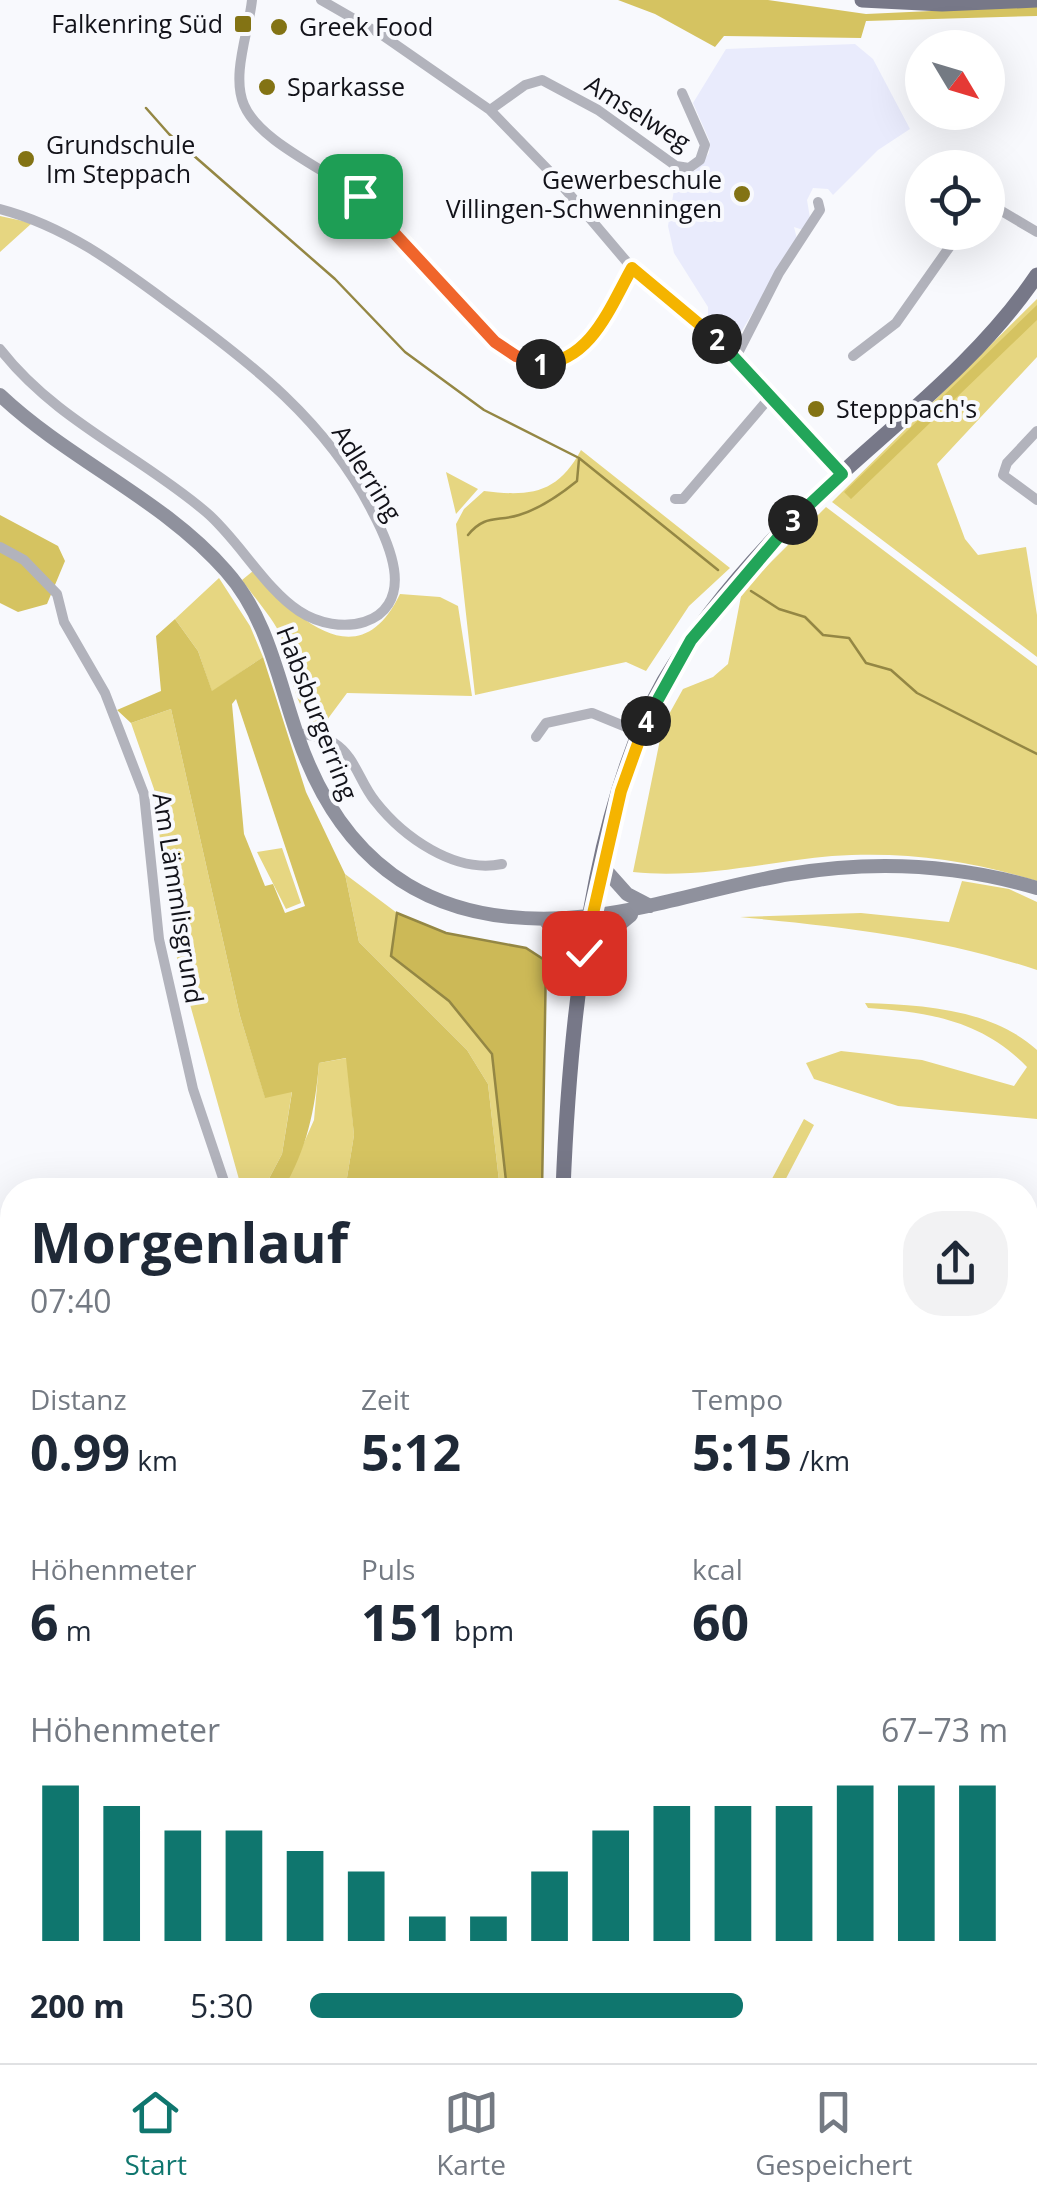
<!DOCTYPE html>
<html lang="de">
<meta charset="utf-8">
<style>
body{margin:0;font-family:"Open Sans",sans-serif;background:#f2f2f3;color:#1f2937;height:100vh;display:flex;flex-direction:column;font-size:38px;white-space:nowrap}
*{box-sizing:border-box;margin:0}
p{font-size:32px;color:#747a83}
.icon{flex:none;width:55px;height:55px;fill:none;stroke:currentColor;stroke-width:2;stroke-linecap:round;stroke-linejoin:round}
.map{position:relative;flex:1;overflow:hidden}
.side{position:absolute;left:0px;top:1178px;width:1038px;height:888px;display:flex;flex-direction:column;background:#fff;border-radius:40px 40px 0 0;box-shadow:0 10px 40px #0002}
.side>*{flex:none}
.needle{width:65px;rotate:128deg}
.tools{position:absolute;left:905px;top:30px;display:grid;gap:20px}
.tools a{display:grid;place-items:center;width:100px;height:100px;border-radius:50%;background:#fff;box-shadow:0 10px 40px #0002;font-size:50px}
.pin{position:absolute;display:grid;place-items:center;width:85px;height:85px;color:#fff;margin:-42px;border-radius:20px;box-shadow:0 5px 15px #0006}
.km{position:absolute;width:50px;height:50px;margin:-25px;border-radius:50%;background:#222;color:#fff;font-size:28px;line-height:50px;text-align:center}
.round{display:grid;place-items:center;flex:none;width:105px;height:105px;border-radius:40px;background:#f2f2f3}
.headline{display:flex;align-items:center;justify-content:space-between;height:170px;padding:0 30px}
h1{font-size:55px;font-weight:700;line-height:75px}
.figures{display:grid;grid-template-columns:repeat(3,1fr);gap:15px;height:170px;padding:10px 30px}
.figures div{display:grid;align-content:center}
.figures b{font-size:50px;font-weight:700}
.figures small{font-size:28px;font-weight:400}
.figures p{font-size:28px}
.chart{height:280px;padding:20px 30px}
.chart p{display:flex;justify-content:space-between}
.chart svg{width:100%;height:180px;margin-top:10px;stroke:#0f766e;stroke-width:6}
ul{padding:0 30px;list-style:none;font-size:32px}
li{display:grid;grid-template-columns:160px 120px 1fr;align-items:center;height:75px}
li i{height:25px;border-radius:12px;background:#0f766e}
.tab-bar{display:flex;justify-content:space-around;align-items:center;height:140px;border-top:2px solid #e0e1e3;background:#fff;font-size:28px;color:#747a83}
.tab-bar a{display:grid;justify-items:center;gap:5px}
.tab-bar .on{color:#0f766e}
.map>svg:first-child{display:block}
.built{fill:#e9ebfc}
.green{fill:#e6d681}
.forest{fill:#d5c361;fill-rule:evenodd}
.water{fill:#ccb957;stroke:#948744;stroke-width:2.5}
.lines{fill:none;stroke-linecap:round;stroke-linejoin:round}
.stream{stroke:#948744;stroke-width:2.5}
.street{stroke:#b2b3bc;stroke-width:10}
.secondary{stroke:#8f919d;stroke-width:14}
.primary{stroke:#777888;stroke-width:15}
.split-1-casing{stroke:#fff;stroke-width:20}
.split-2-casing{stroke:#fff;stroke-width:20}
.split-3-casing{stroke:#fff;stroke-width:20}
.split-4-casing{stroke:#fff;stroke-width:20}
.split-5-casing{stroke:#fff;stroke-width:20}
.split-1{stroke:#f0652b;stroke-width:12}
.split-2{stroke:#f5b400;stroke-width:12}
.split-3{stroke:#22a559;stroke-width:12}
.split-4{stroke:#22a559;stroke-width:12}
.split-5{stroke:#f5b400;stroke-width:12}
.poi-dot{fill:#837314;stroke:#f8f9fd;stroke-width:4}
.labels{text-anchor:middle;stroke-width:8;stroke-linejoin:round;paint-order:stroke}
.poi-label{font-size:25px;fill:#121219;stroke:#f8f9fd;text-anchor:start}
.street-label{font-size:25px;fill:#121219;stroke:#f8f9fd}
</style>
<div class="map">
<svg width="1037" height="2063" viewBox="0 0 1037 2063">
<rect width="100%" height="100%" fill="#f8f9fd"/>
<path class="built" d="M 855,44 L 873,59 L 910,129 L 878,150 L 833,195 L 828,189 L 813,188 L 807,200 L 810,218 L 803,230 L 794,227 L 797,239 L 735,342 L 708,321 L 708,307 L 674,253 L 668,226 L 677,172 L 695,171 L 709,153 L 710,142 L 693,103 L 726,49 Z"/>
<path class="green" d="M 0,216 L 32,223 L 0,252 Z
M 1037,299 L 1037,357 L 937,464 L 965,539 L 978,555 L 1026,547 L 1037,615 L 1037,657 L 832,502 Z
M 581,450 L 730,568 L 689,606 L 646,671 L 626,662 L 475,695 L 456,524 L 464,509 L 484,491 C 531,497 558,493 581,450 Z
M 446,472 L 478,489 L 456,514 Z
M 826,507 L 1037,666 L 1037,881 C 969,860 904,851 832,856 C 766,862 700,879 633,872 L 663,725 L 683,689 L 713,677 L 728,664 L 742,591 Z
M 253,571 C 297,619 359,679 400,594 L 440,597 L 458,606 L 472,696 L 347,693 L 321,728 C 289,707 294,669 281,637 C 276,622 253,596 242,580 Z
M 219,578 L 250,626 L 263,657 L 212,692 L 198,651 L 175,619 Z
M 171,709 L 240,1016 L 265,1097 L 292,1091 L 282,1154 L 263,1190 L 242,1190 L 172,940 L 154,789 L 131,723 Z
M 282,848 L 301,903 L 286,909 L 257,852 Z
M 345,874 L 397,913 L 391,956 L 449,1001 L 492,1054 L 507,1190 L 500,1190 L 488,1084 L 467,1050 L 359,942 Z
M 962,881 L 1009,889 L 1037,902 L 1037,970 C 937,937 844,927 740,917 L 861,913 L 949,922 Z
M 865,1003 C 923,1005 992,1009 1037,1050 L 1037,1119 L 898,1106 L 814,1079 L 806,1063 L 841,1051 L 922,1060 L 1014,1086 L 1027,1067 C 983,1021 929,1012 868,1008 Z
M 347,1058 L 354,1135 L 345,1190 L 283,1190 L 314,1120 L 319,1063 Z
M 804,1119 L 814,1125 L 780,1190 L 766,1190 Z"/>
<path class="forest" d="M 618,0 L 768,0 L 866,14 L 1037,6 L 1037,16 L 866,21 L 861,38 L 724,36 L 715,47 L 655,14 Z
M 1037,305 L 1037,320 L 851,499 L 844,492 Z
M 0,515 L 58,546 L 65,561 L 47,604 L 18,612 L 0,603 Z
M 175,619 L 198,651 L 212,691 L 263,657 L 306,792 L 345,874 L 359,942 L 467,1050 L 488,1084 L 500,1190 L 345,1190 L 354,1135 L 346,1058 L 319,1063 C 315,1111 307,1148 283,1190 L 263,1190 L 282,1154 L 292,1092 L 265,1098 L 240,1016 L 171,709 L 131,723 L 117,710 L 161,691 L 156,636 ZM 236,699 L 305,906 L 285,913 L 273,884 L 265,886 L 244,834 L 232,704 Z"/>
<path class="water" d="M 397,913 L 446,933 L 526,948 L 546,961 L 542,1190 L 507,1190 L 492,1054 L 449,1001 L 391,956 Z"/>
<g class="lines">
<path class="stream" d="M 146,108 L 169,134 L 335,279 L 405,352 L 484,410 L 579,458 L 718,570
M 468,535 C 485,514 497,522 519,515 C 539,509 561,494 577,481 L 579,459
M 751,591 L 779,609 L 805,617 L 823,635 L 849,638 L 866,663 L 891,670 L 917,693 L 1037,754
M 457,2063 L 461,2052"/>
<path class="street" d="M 252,0 C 249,31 231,75 244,105 C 261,145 336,173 369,203 C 412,245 464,331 516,357 C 542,370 565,363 586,345 L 632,268
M 321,0 L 382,35 L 490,110 L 554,176 L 632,268 L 736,357 L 842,474
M 490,110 L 525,85 L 542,80 L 598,110 L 676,166 L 689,168 L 700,160 L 705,145 L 682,93
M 988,203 L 1037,232
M 0,209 C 65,226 116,264 170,304 C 250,362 328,422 373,513 C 382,530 391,550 394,569 C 403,628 338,637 299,611 C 265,589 238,539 206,512 C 138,454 56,421 0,349
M 853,356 L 896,323 L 960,232
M 736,357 L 779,273 L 820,210 L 818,202
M 1037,431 L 1007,463 L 1003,475 L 1037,500
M 675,499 L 683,499 L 771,396
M 0,547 L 24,560 L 57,594 L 64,622 L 105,693 L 144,794 L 159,939 L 193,1089 L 227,1190
M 297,733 C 309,735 323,736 334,743 C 355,756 360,783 375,801 C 403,837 455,874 502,864
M 536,737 L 546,723 L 592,713 L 641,733"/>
<path class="secondary" d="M 0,395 C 70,461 163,499 226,571 C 268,618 278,680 298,737 C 346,876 445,932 590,916 C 658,908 723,885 790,874 C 874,860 956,864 1037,888
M 602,866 L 627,894 L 650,906
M 544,919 L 573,952 L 579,976
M 585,953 L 631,915"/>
<path class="primary" d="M 862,0 L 942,4 L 1037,0
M 563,1190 C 569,1039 589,813 664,681 C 697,625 741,572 786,526 C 868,442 970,374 1037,275
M 555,2063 L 556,2052"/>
</g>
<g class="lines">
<defs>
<path id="split-1" d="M 360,196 L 495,342 L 516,356 L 541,364"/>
<path id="split-2" d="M 541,364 C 591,361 610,307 632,268 L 717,339"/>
<path id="split-3" d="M 717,339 L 842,474 L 793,520"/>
<path id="split-4" d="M 646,721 L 691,640 L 793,520"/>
<path id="split-5" d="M 584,953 L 621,791 L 646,721"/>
</defs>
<use href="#split-1" class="split-1-casing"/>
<use href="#split-2" class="split-2-casing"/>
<use href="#split-3" class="split-3-casing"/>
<use href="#split-4" class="split-4-casing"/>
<use href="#split-5" class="split-5-casing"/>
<use href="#split-1" class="split-1"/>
<use href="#split-2" class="split-2"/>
<use href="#split-3" class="split-3"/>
<use href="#split-4" class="split-4"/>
<use href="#split-5" class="split-5"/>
</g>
<g class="poi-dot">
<rect x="233" y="14" width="20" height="20" rx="5"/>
<circle cx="279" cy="27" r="10"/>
<circle cx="267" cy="87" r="10"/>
<circle cx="26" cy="159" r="10"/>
<circle cx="742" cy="194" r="10"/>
<circle cx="816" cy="409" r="10"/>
</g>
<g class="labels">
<g class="poi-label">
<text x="223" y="33" text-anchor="end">Falkenring Süd</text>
<text x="299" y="36">Greek Food</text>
<text x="287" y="96">Sparkasse</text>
<text x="46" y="154">Grundschule<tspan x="46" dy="29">Im Steppach</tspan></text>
<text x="722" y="189" text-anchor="end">Gewerbeschule<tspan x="722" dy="29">Villingen-Schwenningen</tspan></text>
<text x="836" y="418">Stepppach's</text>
</g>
<g class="street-label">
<text transform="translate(638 113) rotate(32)" y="9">Amselweg</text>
<text transform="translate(367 473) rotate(58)" y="9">Adlerring</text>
<text transform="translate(317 713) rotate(69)" y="9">Habsburgerring</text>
<text transform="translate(178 898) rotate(81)" y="9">Am Lämmlisgrund</text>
</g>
</g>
</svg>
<div class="tools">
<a><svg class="needle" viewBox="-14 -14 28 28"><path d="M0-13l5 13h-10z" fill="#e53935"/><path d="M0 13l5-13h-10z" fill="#747a83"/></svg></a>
<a><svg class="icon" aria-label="locate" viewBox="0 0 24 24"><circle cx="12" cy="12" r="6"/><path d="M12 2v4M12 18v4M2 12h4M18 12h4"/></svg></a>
</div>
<div class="pin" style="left:360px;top:196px;background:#1e9e55"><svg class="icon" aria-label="arrive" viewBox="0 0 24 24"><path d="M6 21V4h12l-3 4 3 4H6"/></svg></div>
<div class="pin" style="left:584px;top:953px;background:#d93025"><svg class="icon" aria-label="check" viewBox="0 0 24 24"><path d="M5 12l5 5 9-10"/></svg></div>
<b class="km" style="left:541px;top:364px">1</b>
<b class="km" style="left:717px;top:339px">2</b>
<b class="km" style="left:793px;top:520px">3</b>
<b class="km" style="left:646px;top:721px">4</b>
<section class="side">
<div class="headline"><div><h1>Morgenlauf</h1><p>07:40</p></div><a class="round"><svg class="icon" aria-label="share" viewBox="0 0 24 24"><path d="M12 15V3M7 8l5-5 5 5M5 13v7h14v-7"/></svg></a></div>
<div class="figures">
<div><p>Distanz</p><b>0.99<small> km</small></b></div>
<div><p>Zeit</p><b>5:12</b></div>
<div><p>Tempo</p><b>5:15<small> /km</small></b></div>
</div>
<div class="figures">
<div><p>Höhenmeter</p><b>6<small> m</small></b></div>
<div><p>Puls</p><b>151<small> bpm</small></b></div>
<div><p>kcal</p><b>60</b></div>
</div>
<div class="chart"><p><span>Höhenmeter</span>67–73 m</p>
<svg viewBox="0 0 160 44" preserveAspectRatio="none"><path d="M5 44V6M15 44V11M25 44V17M35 44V17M45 44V22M55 44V27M65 44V38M75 44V38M85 44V27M95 44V17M105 44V11M115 44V11M125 44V11M135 44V6M145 44V6M155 44V6"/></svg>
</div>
<ul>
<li><b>200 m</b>5:30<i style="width:62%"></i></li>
</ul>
</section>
</div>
<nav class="tab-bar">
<a class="on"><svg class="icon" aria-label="home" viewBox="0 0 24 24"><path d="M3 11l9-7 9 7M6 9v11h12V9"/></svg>Start</a>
<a><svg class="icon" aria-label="map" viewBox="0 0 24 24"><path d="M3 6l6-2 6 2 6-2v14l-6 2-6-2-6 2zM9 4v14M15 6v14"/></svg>Karte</a>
<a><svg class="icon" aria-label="saved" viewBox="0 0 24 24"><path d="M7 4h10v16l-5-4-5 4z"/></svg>Gespeichert</a>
</nav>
